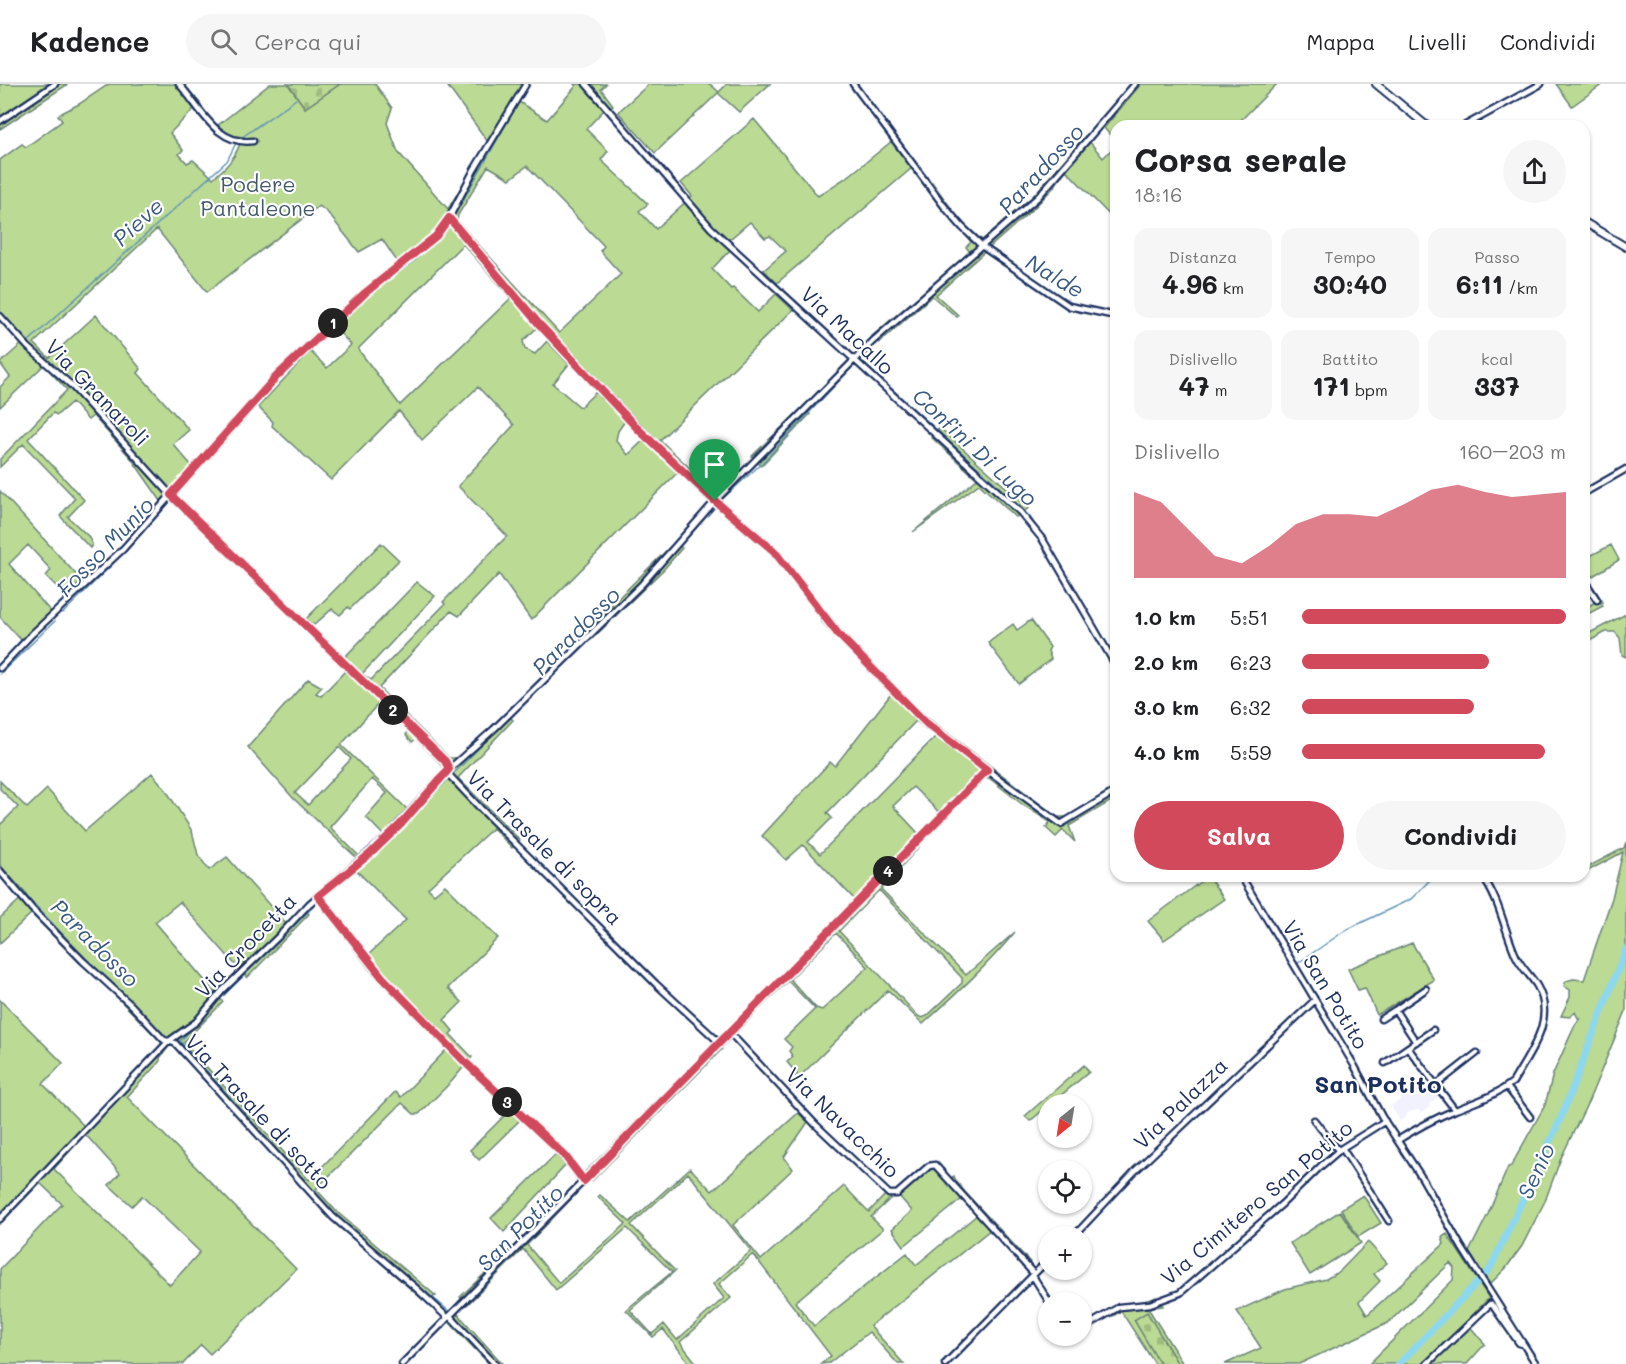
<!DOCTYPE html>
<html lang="it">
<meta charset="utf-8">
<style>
body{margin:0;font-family:Mali,sans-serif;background:#f6f6f6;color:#202124;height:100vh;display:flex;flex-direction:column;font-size:22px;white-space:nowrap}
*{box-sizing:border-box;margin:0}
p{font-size:20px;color:#757577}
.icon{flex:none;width:33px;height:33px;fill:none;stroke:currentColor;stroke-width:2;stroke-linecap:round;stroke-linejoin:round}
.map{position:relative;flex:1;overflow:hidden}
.drawer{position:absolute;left:1110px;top:36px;width:480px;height:762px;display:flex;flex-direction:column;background:#fff;border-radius:18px;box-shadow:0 2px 4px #0004}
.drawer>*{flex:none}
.needle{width:39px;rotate:210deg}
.buttons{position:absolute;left:1038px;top:1010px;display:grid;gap:12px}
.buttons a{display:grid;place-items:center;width:54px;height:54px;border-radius:50%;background:#fff;box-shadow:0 2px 4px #0004;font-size:30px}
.pin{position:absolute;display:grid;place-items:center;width:51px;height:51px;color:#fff;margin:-62px -26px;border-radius:50% 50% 50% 0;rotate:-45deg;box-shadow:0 0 6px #0007}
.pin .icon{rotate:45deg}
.km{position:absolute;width:30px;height:30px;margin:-15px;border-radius:50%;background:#222;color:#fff;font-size:16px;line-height:30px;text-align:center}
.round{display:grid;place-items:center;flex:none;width:63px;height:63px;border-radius:32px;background:#f6f6f6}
.summary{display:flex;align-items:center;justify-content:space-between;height:102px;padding:0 24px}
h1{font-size:33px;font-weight:800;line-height:45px}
.figures{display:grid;grid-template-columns:repeat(3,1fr);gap:9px;height:102px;padding:6px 24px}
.figures div{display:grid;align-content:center;border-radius:15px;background:#f6f6f6;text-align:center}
.figures b{font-size:26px;font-weight:800}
.figures small{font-size:16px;font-weight:400}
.figures p{font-size:16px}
.chart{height:168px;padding:12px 24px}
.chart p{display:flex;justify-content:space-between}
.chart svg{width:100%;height:108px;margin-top:6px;fill:#d1495b;opacity:.7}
.button{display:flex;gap:12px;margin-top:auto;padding:12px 24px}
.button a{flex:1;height:69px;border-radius:36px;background:#d1495b;color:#fff;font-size:24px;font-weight:800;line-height:69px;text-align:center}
.button a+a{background:#f6f6f6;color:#202124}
ul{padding:0 24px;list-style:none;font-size:20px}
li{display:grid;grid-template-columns:96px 72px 1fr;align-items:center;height:45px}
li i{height:15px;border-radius:8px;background:#d1495b}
header{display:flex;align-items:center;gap:36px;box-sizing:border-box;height:84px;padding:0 30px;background:#fff;border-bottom:2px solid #e0e0e0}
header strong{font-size:28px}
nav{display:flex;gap:33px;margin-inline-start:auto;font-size:21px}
.search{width:420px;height:54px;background:#f6f6f6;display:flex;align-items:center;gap:15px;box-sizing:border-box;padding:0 21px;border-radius:33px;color:#757577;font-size:22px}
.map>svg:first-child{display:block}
.built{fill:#f2f2fe}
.green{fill:#bbda93;stroke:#6b8478;stroke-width:1.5;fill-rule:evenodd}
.cemetery{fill:url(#cemetery-stones);stroke:#6b8478;stroke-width:1.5}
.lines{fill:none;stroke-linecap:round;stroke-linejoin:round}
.stream{stroke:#6094b5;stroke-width:1.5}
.river{stroke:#8ed8ef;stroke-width:7}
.minor-casing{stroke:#1b2f5e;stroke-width:9}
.major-casing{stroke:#1b2f5e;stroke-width:10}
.minor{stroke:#fff;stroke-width:4.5}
.major{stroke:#fff;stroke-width:6}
.route-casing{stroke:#fff;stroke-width:12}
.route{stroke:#d1495b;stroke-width:8}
.labels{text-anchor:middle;stroke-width:4.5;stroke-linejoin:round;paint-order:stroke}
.park-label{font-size:21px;fill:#435a6b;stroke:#fff}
.street-label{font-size:21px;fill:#1b2f5e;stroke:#fff}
.water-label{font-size:22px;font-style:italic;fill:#385982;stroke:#fff}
.quarter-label{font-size:24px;font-weight:bold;fill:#1b2f5e;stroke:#fff}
</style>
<header>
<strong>Kadence</strong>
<div class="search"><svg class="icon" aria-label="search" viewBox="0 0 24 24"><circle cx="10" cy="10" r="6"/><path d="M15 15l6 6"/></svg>Cerca qui</div>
<nav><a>Mappa</a><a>Livelli</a><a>Condividi</a></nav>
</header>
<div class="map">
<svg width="1626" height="1280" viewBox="0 0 1626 1280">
<defs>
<pattern id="cemetery-stones" width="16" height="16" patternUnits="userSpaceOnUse" patternTransform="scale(1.5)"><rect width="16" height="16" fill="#bbda93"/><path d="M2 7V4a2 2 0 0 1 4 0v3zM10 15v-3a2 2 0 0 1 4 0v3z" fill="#a0bb81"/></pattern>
</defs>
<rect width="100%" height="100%" fill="#fff"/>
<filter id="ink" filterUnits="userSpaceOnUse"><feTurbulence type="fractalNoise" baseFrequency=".0167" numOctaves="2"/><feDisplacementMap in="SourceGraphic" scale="12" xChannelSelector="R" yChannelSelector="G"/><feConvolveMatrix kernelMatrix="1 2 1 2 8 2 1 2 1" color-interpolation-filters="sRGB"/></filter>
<g filter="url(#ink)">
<path class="built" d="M 1430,996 L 1441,1011 L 1429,1020 L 1430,1023 L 1421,1029 L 1419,1026 L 1413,1027 L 1406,1030 L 1407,1032 L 1400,1037 L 1391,1022 Z"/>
<path class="green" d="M 0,0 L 68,0 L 0,45 Z
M 109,0 L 184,0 L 200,19 L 170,49 L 183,66 L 179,70 L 187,79 L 193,76 L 213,94 C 228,82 237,72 242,53 L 226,50 L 218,41 L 270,0 L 288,0 L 305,24 L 340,0 L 375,0 L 392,24 L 387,39 L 398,68 L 448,125 L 488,58 L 446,0 L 526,0 L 519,18 L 547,36 L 576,2 L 574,0 L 606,0 L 601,5 L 613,21 L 603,27 L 586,45 L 608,67 L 601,76 L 648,120 L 639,127 L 656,145 L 692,112 L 681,99 L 754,35 L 818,112 L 850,91 L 892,57 L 912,84 L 777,199 L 764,186 L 786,167 L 770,152 L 765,154 L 750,138 L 724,160 L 730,166 L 712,185 L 731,205 L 733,204 L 758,228 L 776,210 L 793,226 L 660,356 L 715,408 L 710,418 L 679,387 L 531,536 L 499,490 L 459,532 L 451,527 L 379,604 L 449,674 L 458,674 L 506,629 L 513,636 L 458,694 L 520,756 L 512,764 L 493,744 L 428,804 L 434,810 L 445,801 L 498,854 L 448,904 L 462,918 L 444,936 L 453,947 L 450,950 L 472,973 L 452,997 L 419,1030 L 414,1030 L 402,1019 L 316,1105 L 337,1128 L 436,1212 L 423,1216 L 329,1133 L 174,963 L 170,961 L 160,974 L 160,977 L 127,1013 L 296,1185 L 210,1270 L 201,1261 L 183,1280 L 0,1280 L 0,1185 L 62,1120 L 40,1099 L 0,1140 L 0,916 L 63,979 L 43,1000 L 84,1042 L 162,959 L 33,828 L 0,859 L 0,834 L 26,810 L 0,781 L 0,741 L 18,723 L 0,705 L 0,697 L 27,724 L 47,705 L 85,747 L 152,689 L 166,706 L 192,747 L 198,771 L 209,786 L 227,773 L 286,840 L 303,823 L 309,830 L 247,894 L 180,818 L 155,838 L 223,918 L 184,958 L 309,1096 L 395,1008 L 401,1013 L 447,965 L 370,886 L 352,862 L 357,857 L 368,871 L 406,836 L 351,781 L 358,775 L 294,715 L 248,663 L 308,595 L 322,603 L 316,609 L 321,612 L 347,585 L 340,578 L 417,498 L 435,512 L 362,590 L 371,596 L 445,520 L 443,518 L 507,452 L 458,402 L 514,341 L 478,303 L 422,356 L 399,327 L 331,396 L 272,342 L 273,338 L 258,323 L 310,267 L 327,284 L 351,261 L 330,238 L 398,179 L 382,155 L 359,168 L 327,128 L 319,122 L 207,208 L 157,145 L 34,259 L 49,274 L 96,231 L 141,285 L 138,289 L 189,346 L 173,360 L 192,382 L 161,417 L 131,374 L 93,332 L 88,336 L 72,318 L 57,331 L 53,329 L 28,355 L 84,416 L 68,433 L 89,453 L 92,461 L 90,464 L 60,432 L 75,414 L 23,360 L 0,383 L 0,375 L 67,306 L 44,281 L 0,323 L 0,303 L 10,293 L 0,279 L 22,260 L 0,235 L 0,76 L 22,60 L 26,63 L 62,37 L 58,31 L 79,20 ZM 488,82 L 510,95 L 527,82 L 604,162 L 600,167 L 621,190 L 559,249 L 457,137 L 458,131 ZM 463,160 L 511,214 L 400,321 L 358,265 ZM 542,239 L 650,350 L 628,371 L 616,356 L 618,347 L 625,337 L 596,308 L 580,323 L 553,300 L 569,280 L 547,257 L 535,270 L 525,265 L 523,257 ZM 379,619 L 409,646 L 406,651 L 412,658 L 416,655 L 438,677 L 445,686 L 409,727 L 341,661 ZM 339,663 L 351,675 L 308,721 L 295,709 ZM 372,695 L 387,709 L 366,733 L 384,752 L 361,774 L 330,743 ZM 85,1050 L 120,1089 L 109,1101 L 132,1122 L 142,1112 L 200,1168 L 170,1201 L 54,1085 Z
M 649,0 L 710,0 L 719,8 L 727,0 L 770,0 L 739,28 L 718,9 L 655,69 L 618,28 Z
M 1141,0 L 1277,0 L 1235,42 L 1116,42 L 1116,58 L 1104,44 Z
M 1556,0 L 1603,0 L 1572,22 Z
M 1085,52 L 1103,74 L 1116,61 L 1116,138 L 1066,86 L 1054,103 L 1035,123 L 936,211 L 958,231 L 957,233 L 932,212 L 879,259 L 872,252 L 970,168 L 966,163 L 971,158 L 926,102 L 932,98 L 960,136 L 982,156 L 1033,112 Z
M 802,324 L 810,330 L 761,382 L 752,372 Z
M 940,344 L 1029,424 L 1016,433 L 979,400 L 913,448 L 977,395 L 931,353 Z
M 0,407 L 82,497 L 67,513 L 46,492 L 51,486 L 28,461 L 9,480 L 51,528 L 22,557 L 0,533 Z
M 675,458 L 682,464 L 664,485 L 591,556 L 583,549 Z
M 381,459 L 399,476 L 350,525 L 348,523 L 340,531 L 332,525 L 314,541 L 305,536 Z
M 1611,461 L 1619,476 L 1588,495 L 1603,518 L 1601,519 L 1603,522 L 1584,532 L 1584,525 L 1595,518 L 1584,501 L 1584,475 Z
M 1626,530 L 1626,573 L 1622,571 L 1620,554 L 1615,548 L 1606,548 L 1584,560 L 1584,552 Z
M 828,531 L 852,560 L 920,628 L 1057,733 L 1067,733 L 1116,702 L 1116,714 L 1069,742 L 1075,758 L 1063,746 L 1056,753 L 1046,744 L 1050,738 L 1023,721 L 989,694 L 985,694 L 940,739 L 936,735 L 940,729 L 913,703 L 893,722 L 920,751 L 914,757 L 919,763 L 881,805 L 966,891 L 1015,848 C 987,882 955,911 923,940 L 888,906 L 790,1002 L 788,1000 L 797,990 L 787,978 L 793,973 L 789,967 L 792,963 L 784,955 L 815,925 L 788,897 L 761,923 L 757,919 L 856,817 L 803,761 L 786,776 L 762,752 L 830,678 L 835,682 L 891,610 L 821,537 ZM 916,637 L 936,652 L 820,770 L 808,758 L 832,734 L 827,729 ZM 879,806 L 962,894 L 962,899 L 927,932 L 922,934 L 918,932 L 839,847 ZM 836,849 L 868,883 L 822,926 L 816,924 L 790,895 Z
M 1031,536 L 1050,563 L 1048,567 L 1051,575 L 1019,600 L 988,559 L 1013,540 L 1017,546 Z
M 1626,758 L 1626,927 L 1589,1016 L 1561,1074 L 1545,1117 L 1522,1162 L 1506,1184 L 1490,1200 L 1469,1168 L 1488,1130 L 1508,1083 L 1511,1082 L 1545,1021 L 1553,990 L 1575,941 L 1580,934 L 1578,934 L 1575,928 L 1570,933 L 1561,932 L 1570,913 L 1570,906 L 1564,902 L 1566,897 L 1573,895 L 1584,896 L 1612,814 L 1623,768 L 1584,789 L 1584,785 L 1624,764 Z
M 1208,792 L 1224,815 L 1164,856 L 1148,837 Z
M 1412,859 L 1434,896 L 1377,931 L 1365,904 L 1358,906 L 1348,885 Z
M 716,960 L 722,965 L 592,1097 L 584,1089 Z
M 1084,981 L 1089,988 L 1030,1037 L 1025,1032 Z
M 510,1026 L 520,1036 L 479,1076 L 470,1066 Z
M 798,1029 L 808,1038 L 784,1073 L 793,1085 L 733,1141 L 761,1176 L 844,1102 L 869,1128 L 886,1110 L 891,1114 L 871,1133 L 883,1145 L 795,1218 L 814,1242 L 907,1169 L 916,1181 L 977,1131 L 962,1115 L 904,1162 L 892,1145 L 912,1127 L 899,1112 L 929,1084 L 935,1085 L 947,1097 L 954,1092 L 956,1097 L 965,1108 L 1030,1178 L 1022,1183 L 1021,1178 L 990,1146 L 870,1242 L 904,1280 L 898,1280 L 869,1248 L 829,1279 L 821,1280 L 831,1272 L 753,1170 L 719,1200 L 731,1214 L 680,1258 L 697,1280 L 690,1280 L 663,1245 L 653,1253 L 626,1226 L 672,1188 L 627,1144 L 556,1206 L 523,1165 L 467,1221 L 460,1213 L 515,1161 L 571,1105 L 576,1110 L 527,1161 L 559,1199 L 626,1140 L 598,1113 L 600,1111 L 630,1138 L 690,1084 L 712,1107 ZM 688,1089 L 751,1167 L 713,1200 L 724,1214 L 677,1256 L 664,1240 L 652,1250 L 630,1226 L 675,1187 L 631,1141 Z
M 556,1070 L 566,1081 L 504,1148 L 491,1134 Z
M 1363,1111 L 1381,1139 L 1358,1153 L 1341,1125 Z
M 1340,1127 L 1361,1159 L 1310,1191 L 1290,1159 Z
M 1447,1150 L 1489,1214 L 1466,1238 L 1485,1260 L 1467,1280 L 1369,1280 L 1453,1196 L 1454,1184 L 1450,1179 L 1388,1239 L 1299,1280 L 1225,1280 L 1261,1264 L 1237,1227 L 1285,1205 L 1326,1195 L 1340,1187 L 1368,1158 L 1387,1179 L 1374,1190 L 1380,1197 L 1359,1218 L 1367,1231 L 1444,1160 L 1442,1153 Z
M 1156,1213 L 1163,1222 L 1148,1224 L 1183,1280 L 1155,1280 L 1121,1227 L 1113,1232 L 1111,1224 C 1126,1217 1145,1220 1156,1213 Z
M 458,1230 L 502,1279 L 501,1280 L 489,1280 L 450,1239 Z"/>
<path class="cemetery" d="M 288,0 L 340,0 L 305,24 Z
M 1147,1228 L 1178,1280 L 1160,1280 L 1134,1236 Z"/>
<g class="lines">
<path class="stream" d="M 1470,42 L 1487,32
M 241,54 L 296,15
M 1059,92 L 1139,0
M 453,134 L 521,14
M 987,162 L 1034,120
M 0,228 L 28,258 L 227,77 L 237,57
M 907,230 L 983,165
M 1105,232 L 1116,235
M 331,246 L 372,207 L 414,177 L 448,144
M 859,275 L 994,398 L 1030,433 L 1057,476
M 859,275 L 894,241
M 251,327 L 280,295 L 329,247
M 178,409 L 249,330
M 720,417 L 761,380 L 854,281
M 648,497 L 716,422
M 1085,524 L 1116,575
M 63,529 L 126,467 L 169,419
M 0,590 L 55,537
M 453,690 L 555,588
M 5,789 L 78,867 L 120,906 L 168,955
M 323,814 L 370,774 L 448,695
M 1298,879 L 1346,846 L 1411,815 L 1434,792
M 206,929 L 318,818
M 176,957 L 180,957 L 195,942
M 180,957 L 335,1131 L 450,1228
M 909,1097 L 929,1078 L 936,1079
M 974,1120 L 1034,1185
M 485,1199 L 735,950 L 820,1040 L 884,1102 L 889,1107 L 895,1108 L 901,1104"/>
<path class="river" d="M 1399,1280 L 1490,1185 L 1560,1036 L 1626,865"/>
<defs>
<path id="minor" d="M 179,0 C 201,24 216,62 253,57
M 586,0 L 711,144 L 1020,428 L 1043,456 L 1116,582
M 853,0 L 944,122 L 962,143 L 983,163 L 1069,222 L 1116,232
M 0,37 L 55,0
M 1464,42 L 1541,0
M 449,134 L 539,240 L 638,344 L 715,417 L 774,467 L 838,550 L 926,639 L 987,686
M 0,232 L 28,263 L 71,301 L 171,411 L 445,677 L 450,692 L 481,725 L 656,900 L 720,959
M 1584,409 L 1626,385
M 1584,496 L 1597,516
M 0,584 L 32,550 L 123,465 L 277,292 L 365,209 L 436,152 L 449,134 L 474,86 L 526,0
M 0,787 L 32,825 L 83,877 L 132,922 L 164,956 L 175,959 L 333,1133 L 417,1205 L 448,1234
M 1241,792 L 1354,981 L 1382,1033 L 1422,1094 L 1462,1164 L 1536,1280
M 318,812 L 382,893 L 467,980 L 565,1072 L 583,1097
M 1381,935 L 1395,926
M 730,949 L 815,1040 L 889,1110 L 897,1110 L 929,1082 L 935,1081 L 1034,1190
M 1416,958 L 1395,926 L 1426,905
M 1408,964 L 1455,1026
M 1385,979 L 1433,946
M 1436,1001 L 1477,969
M 1507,1003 L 1530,1033
M 1314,1036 L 1339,1067
M 1398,1056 C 1416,1045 1433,1035 1453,1027 C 1474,1018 1494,1013 1513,998 C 1529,969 1557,936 1537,902 C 1531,892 1521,883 1516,872 C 1504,846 1500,816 1482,792
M 1342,1064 L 1389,1137
M 0,1135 L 169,957 L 196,938 L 222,907 L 278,853 L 309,820 L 387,753 L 449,685 L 494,645 L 642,500 L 715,417 L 873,257 L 1038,113 L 1135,0
M 1074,1152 L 1135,1087 L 1315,916
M 1033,1192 L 1049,1218
M 450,1232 L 495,1280
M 1082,1245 L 1119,1223 L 1150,1220 L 1180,1209 L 1282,1120 L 1321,1082 L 1342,1064 L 1385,1037
M 1068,1251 L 1069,1253 L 1072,1251
M 402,1280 L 730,949 L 987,686 L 1061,740 L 1116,707
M 945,1280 L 1048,1176
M 1427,1280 L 1490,1220 L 1493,1222 L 1519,1259 L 1523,1260"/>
<path id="major" d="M 1376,0 L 1427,42
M 1584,138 L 1626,163"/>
</defs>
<use href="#minor" class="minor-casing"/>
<use href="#major" class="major-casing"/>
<use href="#minor" class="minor"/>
<use href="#major" class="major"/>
</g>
</g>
<g class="lines" filter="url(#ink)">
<defs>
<path id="route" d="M 449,134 L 539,240 L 638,345 L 715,417 L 774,467 L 838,550 L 926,639 L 987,686 L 584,1097 L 565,1072 L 467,980 L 382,893 L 318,812 L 371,769 L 401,740 L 449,685 L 445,677 L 171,411 L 277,292 L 365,209 L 436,152 Z"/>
</defs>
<use href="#route" class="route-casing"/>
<use href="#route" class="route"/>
</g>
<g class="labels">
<g class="park-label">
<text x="258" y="108">Podere<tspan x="258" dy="24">Pantaleone</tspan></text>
</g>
<g class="street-label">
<text transform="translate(847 247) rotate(43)" y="7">Via Macallo</text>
<text transform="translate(97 309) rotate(46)" y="7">Via Granaroli</text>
<text transform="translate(544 764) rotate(45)" y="7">Via Trasale di sopra</text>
<text transform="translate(246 862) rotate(-46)" y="7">Via Crocetta</text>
<text transform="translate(1325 901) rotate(59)" y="7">Via San Potito</text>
<text transform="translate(1181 1020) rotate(-44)" y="7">Via Palazza</text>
<text transform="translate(258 1028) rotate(47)" y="7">Via Trasale di sotto</text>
<text transform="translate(842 1039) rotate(44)" y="7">Via Navacchio</text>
<text transform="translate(1257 1119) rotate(-40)" y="7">Via Cimitero San Potito</text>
</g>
<g class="water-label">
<text transform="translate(1041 85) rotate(-47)" y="8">Paradosso</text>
<text transform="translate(138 138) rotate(-42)" y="8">Pieve</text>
<text transform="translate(1055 192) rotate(31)" y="8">Nalde</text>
<text transform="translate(975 363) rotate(43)" y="8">Confini Di Lugo</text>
<text transform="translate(105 463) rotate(-46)" y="8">Fosso Munio</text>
<text transform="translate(576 547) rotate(-45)" y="8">Paradosso</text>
<text transform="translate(95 859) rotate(45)" y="8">Paradosso</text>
<text transform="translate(1536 1087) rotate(-65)" y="8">Senio</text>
<text transform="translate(520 1144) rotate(-45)" y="8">San Potito</text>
</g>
<g class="quarter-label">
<text x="1378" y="1009">San Potito</text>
</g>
</g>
</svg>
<div class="buttons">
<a><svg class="needle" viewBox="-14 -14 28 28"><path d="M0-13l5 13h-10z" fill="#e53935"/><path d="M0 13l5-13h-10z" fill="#757577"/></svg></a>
<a><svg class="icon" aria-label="locate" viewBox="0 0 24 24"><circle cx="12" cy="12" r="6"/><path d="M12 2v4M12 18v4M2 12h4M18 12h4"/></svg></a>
<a>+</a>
<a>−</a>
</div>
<div class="pin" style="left:715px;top:417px;background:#1e9e55"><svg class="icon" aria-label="arrive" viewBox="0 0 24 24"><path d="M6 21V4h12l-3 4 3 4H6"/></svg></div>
<b class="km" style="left:333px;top:239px">1</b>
<b class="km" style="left:393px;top:626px">2</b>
<b class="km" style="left:507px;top:1018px">3</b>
<b class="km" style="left:888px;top:787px">4</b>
<section class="drawer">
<div class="summary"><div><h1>Corsa serale</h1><p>18:16</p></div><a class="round"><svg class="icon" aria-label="share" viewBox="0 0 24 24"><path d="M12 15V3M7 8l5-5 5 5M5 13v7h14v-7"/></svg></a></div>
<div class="figures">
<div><p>Distanza</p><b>4.96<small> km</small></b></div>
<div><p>Tempo</p><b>30:40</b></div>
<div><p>Passo</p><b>6:11<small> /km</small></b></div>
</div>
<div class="figures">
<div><p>Dislivello</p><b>47<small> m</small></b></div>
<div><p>Battito</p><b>171<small> bpm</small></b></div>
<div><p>kcal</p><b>337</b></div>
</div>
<div class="chart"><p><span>Dislivello</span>160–203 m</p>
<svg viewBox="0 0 160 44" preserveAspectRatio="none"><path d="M0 44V9L10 13L20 24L30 35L40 38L50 31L60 22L70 18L80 18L90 19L100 14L110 8L120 6L130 9L140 11L150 10L160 9V44z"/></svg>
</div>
<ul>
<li><b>1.0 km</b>5:51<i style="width:100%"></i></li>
<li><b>2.0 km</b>6:23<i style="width:71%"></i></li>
<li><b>3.0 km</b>6:32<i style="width:65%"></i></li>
<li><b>4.0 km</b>5:59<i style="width:92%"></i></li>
</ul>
<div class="button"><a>Salva</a><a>Condividi</a></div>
</section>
</div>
